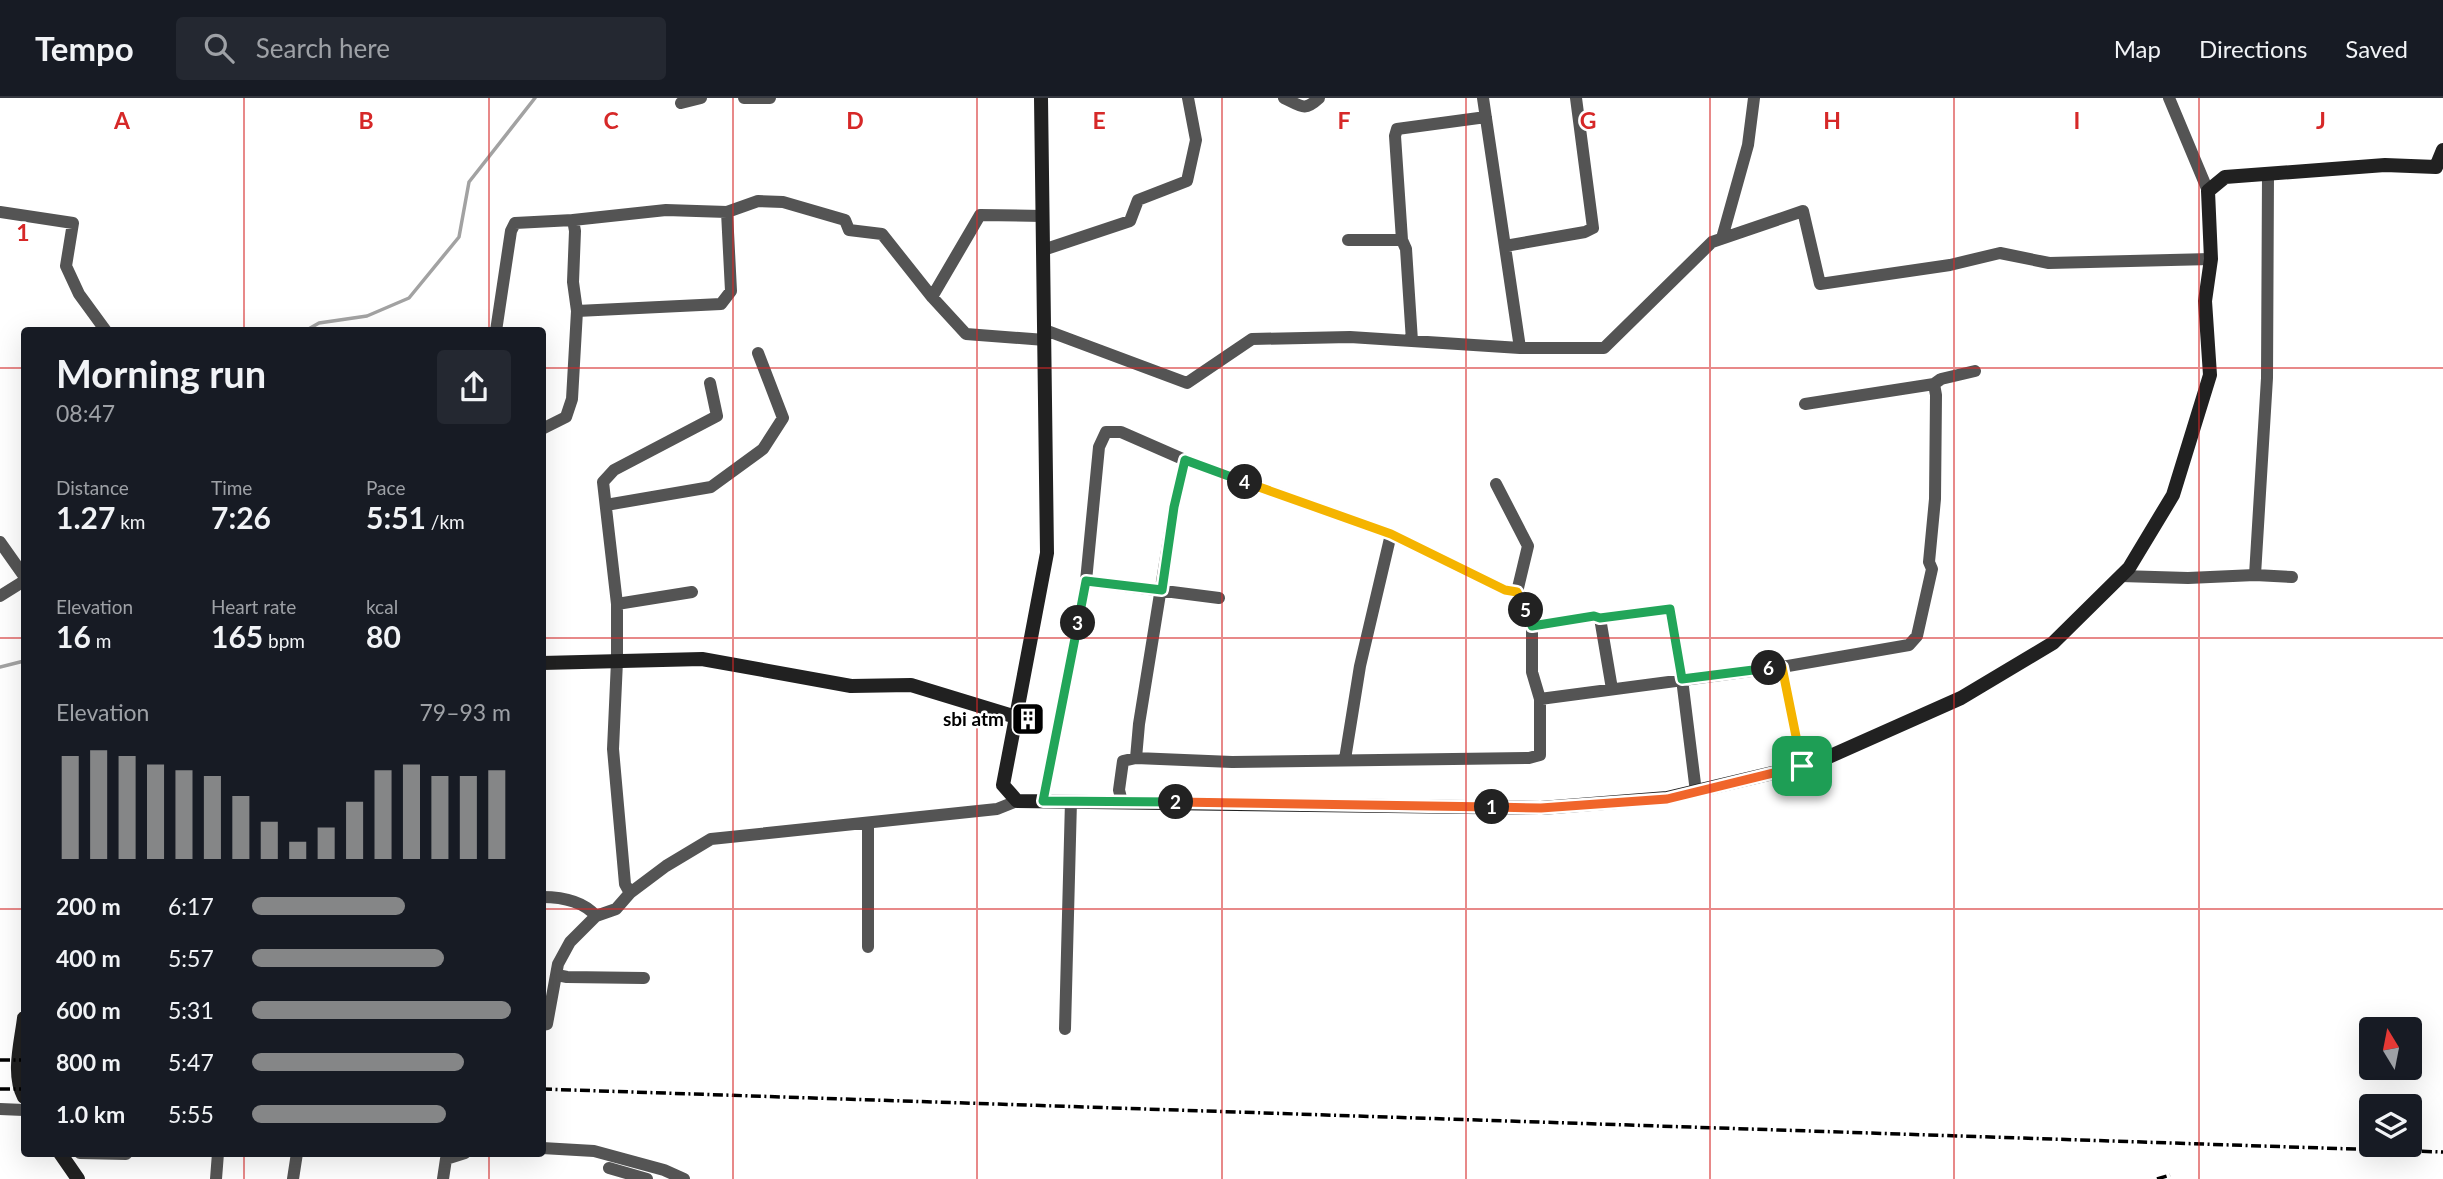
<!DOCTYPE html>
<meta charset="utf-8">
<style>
body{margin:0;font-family:Lato,sans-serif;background:#242831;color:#f1f3f6;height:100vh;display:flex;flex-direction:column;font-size:26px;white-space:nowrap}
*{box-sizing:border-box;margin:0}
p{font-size:23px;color:#9ea1a6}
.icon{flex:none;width:38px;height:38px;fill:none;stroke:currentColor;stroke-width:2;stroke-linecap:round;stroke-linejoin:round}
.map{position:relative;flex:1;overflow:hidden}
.sheet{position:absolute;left:21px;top:229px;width:525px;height:830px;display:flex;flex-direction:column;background:#171b24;border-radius:7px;box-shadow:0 7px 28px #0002}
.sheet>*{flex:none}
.needle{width:46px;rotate:350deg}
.tools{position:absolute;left:2359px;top:919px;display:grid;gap:14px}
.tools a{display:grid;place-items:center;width:63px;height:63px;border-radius:7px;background:#171b24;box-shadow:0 7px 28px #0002;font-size:35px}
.pin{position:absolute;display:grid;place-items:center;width:60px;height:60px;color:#fff;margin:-30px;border-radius:14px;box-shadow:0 4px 10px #0006}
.km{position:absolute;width:35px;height:35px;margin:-18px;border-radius:50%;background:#222;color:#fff;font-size:19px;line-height:35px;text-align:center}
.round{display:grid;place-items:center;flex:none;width:74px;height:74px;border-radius:7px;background:#242831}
.overview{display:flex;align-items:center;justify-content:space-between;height:119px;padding:0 35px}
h1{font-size:38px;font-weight:700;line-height:52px}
.metrics{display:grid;grid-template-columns:repeat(3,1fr);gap:10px;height:119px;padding:7px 35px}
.metrics div{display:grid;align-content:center}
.metrics b{font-size:30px;font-weight:700}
.metrics small{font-size:19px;font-weight:400}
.metrics p{font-size:19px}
.chart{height:196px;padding:14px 35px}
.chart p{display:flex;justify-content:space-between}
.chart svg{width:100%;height:126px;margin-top:7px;stroke:#858687;stroke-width:6}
ul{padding:0 35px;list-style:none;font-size:23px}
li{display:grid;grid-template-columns:112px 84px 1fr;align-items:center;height:52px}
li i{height:18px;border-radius:9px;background:#858687}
header{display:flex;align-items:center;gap:42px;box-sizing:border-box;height:98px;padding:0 35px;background:#171b24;border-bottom:2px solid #363941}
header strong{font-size:33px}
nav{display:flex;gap:38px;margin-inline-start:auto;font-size:24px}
.search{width:490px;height:63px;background:#242831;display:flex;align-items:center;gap:18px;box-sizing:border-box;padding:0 24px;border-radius:7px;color:#9ea1a6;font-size:26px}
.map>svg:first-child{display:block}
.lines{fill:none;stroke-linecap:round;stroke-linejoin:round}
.stream{stroke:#a2a2a2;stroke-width:3.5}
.street{stroke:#545454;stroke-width:12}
.secondary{stroke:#212121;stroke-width:14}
.rail{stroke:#000;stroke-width:3.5;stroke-dasharray:10 3.5 2 3.5;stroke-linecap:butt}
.split-1-casing{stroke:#fff;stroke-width:14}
.split-2-casing{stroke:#fff;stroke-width:14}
.split-3-casing{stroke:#fff;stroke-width:14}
.split-4-casing{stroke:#fff;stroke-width:14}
.split-5-casing{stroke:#fff;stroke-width:14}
.split-6-casing{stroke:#fff;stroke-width:14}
.split-7-casing{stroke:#fff;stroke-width:14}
.split-1{stroke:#f0652b;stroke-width:9}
.split-2{stroke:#f0652b;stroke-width:9}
.split-3{stroke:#22a559;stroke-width:9}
.split-4{stroke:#22a559;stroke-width:9}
.split-5{stroke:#f5b400;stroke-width:9}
.split-6{stroke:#22a559;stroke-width:9}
.split-7{stroke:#f5b400;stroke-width:9}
.grid{fill:none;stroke:#d62828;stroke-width:2;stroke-opacity:0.55}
.labels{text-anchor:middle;stroke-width:5;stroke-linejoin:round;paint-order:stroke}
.poi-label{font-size:19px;font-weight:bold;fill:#000;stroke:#fff;text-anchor:end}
.grid-label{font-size:23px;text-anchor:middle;font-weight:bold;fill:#d62828;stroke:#fff;stroke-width:5;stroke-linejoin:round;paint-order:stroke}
</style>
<header>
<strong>Tempo</strong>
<div class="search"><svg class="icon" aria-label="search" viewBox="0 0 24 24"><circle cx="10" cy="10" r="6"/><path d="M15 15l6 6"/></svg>Search here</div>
<nav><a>Map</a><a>Directions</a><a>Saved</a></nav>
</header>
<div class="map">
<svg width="2443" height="1081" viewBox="0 0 2443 1081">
<rect width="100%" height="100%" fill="#fff"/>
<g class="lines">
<path class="stream" d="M 305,233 L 319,225 L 367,218 L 409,200 L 459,139 L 469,84 L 535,0
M 0,569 L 24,563"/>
<path class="street" d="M 744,0 L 770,0
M 1284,0 C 1301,8 1304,14 1319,0
M 1483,0 L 1520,250
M 2169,0 L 2208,93
M 681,5 L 701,0
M 2268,76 L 2267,280 L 2255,477 L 2292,479
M 0,114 L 73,125 L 66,168 L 79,196 L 106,233
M 1722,140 L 1748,47 L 1754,0
M 1348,142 L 1402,142
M 1505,148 L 1585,134 L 1593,130 L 1576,0
M 1043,152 L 1130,123 L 1138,102 L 1187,83 L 1196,42 L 1188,0
M 932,199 L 980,117 L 1043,118
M 577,213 L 721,206 L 731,193 L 727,114
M 1045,232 L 1187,285 L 1252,241 L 1350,239 L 1520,250 L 1604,250 L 1712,144 L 1803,113 L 1820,186 L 1950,167 L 2000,155 L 2049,165 L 2211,161
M 496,233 L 511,133 L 515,125 L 573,122 L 666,112 L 727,114 L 758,103 L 783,104 L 845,122 L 849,132 L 882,136 L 932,199 L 966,236 L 1045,242
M 1412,243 L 1406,151 L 1402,142 L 1395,38 L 1397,31 L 1486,19
M 1805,306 L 1934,286 L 1941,281 L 1975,273
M 542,331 L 566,319 L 572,301 L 577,213 L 573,184 L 575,133 L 573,122
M 1496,386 L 1528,448 L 1517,494
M 606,407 L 711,389 L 763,351 L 783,320 L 758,255
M 0,444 L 24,478
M 2121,478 L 2188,480 L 2255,477
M 1086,483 L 1219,500
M 0,498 L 24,483
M 617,506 L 692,494
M 1600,520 L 1612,591
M 1532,528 L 1594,518 L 1600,520 L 1670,511 L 1682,581 L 1696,694
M 1782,569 L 1802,668
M 1540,601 L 1782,569 L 1909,547 L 1917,538 L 1932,471 L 1929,464 L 1935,401 L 1936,297 L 1934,286
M 1136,660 L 1139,626 L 1174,409 L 1185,362
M 1345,661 L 1360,568 L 1391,436
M 1043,703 L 1086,483 L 1099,349 L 1106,334 L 1121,334 L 1185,362 L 1391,436 L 1505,492 L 1517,494 L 1522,500 L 1532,528 L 1532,574 L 1540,601 L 1540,657 L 1529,660 L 1232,664 L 1136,660 L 1123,663 L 1119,692 L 1122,704
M 868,726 L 868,849
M 630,795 L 625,786 L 613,651 L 617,563 L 617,506 L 603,384 L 614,372 L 717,318 L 710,285
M 542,799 C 561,799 583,803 596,818
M 557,877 L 567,879 L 644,880
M 542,927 L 547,926 L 558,866 L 570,844 L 596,818 L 616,811 L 630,795 L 666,768 L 711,741 L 997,711 L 1017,703
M 1065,931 L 1071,703
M 0,1011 L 24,1012
M 542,1050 L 594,1053 L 664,1072 L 684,1081
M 80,1055 L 126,1056
M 609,1070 L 647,1081
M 216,1081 L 218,1055
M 293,1081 L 297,1055
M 443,1081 L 446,1061 L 465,1055"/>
<path class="secondary" d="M 542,565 L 702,561 L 851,588 L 911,587 L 1016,619 L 1047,455 L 1041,0
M 1016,619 L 1003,687 L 1017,703 L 1541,710 L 1667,700 L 1815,665 L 1961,600 L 2053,545 L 2129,470 L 2173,397 L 2210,277 L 2205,203 L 2211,161 L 2208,93 L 2225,79 L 2385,67 L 2436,69 L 2443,52
M 24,920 C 21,945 12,976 24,999
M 60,1055 L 78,1081"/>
<path class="rail" d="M 0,962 L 24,962
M 0,991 L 24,991
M 542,991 L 2443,1054
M 2157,1081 L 2170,1077"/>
</g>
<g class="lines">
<defs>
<path id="split-1" d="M 1492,709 L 1541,710 L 1667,701 L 1802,668"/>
<path id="split-2" d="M 1176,704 L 1492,709"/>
<path id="split-3" d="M 1078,525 L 1043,703 L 1176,704"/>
<path id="split-4" d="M 1078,525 L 1086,483 L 1162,492 L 1174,409 L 1185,362 L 1245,384"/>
<path id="split-5" d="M 1245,384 L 1391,436 L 1505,492 L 1517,494 L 1526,512"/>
<path id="split-6" d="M 1526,512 L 1532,528 L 1594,518 L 1600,520 L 1670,511 L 1682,581 L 1769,570"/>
<path id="split-7" d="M 1769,570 L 1782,569 L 1802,668"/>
</defs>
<use href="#split-1" class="split-1-casing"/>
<use href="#split-2" class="split-2-casing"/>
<use href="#split-3" class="split-3-casing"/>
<use href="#split-4" class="split-4-casing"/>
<use href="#split-5" class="split-5-casing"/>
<use href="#split-6" class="split-6-casing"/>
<use href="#split-7" class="split-7-casing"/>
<use href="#split-1" class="split-1"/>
<use href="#split-2" class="split-2"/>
<use href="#split-3" class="split-3"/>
<use href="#split-4" class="split-4"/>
<use href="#split-5" class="split-5"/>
<use href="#split-6" class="split-6"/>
<use href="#split-7" class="split-7"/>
</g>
<path class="grid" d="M 244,0 L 244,233M 489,0 L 489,233M 733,0 L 733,1081M 977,0 L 977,1081M 1222,0 L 1222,1081M 1466,0 L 1466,1081M 1710,0 L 1710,1081M 1954,0 L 1954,1081M 2199,0 L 2199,1081M 0,270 L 24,270M 542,270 L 2443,270M 0,540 L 24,540M 542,540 L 2443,540M 0,811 L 24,811M 542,811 L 2443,811M 244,1055 L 244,1081M 489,1055 L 489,1081"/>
<defs>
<symbol id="building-square" viewBox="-11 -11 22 22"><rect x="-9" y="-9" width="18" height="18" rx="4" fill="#000" stroke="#fff"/><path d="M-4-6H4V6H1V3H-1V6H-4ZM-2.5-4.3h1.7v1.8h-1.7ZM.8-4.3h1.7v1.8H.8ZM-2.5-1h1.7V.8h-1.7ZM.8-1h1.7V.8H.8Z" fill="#fff"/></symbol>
</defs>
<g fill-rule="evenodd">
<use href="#building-square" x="1009" y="602" width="38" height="38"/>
</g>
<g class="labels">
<g class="poi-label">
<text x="1004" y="628">sbi atm</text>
</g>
</g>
<g class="grid-label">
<text x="122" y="31">A</text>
<text x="366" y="31">B</text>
<text x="611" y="31">C</text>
<text x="855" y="31">D</text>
<text x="1099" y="31">E</text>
<text x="1344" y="31">F</text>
<text x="1588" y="31">G</text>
<text x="1832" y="31">H</text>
<text x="2077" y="31">I</text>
<text x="2321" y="31">J</text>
<text x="23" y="143">1</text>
</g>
</svg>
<div class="tools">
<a><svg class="needle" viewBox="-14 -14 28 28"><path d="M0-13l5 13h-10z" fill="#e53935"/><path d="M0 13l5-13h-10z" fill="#9ea1a6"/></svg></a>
<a><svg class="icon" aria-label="layers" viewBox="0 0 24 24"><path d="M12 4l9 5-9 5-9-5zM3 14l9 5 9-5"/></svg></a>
</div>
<div class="pin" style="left:1802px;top:668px;background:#1e9e55"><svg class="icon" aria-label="arrive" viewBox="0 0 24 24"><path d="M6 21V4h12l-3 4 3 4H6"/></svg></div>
<b class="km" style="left:1492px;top:709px">1</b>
<b class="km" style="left:1176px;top:704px">2</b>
<b class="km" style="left:1078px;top:525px">3</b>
<b class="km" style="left:1245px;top:384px">4</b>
<b class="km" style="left:1526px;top:512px">5</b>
<b class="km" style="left:1769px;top:570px">6</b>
<section class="sheet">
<div class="overview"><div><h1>Morning run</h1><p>08:47</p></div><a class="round"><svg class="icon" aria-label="share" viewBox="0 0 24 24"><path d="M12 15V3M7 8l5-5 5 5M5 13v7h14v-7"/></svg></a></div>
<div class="metrics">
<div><p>Distance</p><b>1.27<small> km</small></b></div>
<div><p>Time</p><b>7:26</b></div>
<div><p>Pace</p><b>5:51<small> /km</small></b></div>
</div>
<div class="metrics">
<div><p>Elevation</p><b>16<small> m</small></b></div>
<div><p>Heart rate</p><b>165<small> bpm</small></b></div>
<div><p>kcal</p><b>80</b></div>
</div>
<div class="chart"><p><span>Elevation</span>79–93 m</p>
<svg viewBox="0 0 160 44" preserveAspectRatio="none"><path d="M5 44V8M15 44V6M25 44V8M35 44V11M45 44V13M55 44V15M65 44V22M75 44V31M85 44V38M95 44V33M105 44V24M115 44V13M125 44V11M135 44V15M145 44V15M155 44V13"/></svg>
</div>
<ul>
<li><b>200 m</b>6:17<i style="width:59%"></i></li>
<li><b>400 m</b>5:57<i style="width:74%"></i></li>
<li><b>600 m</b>5:31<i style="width:100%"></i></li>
<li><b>800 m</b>5:47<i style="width:82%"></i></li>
<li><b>1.0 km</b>5:55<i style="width:75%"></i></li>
</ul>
</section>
</div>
